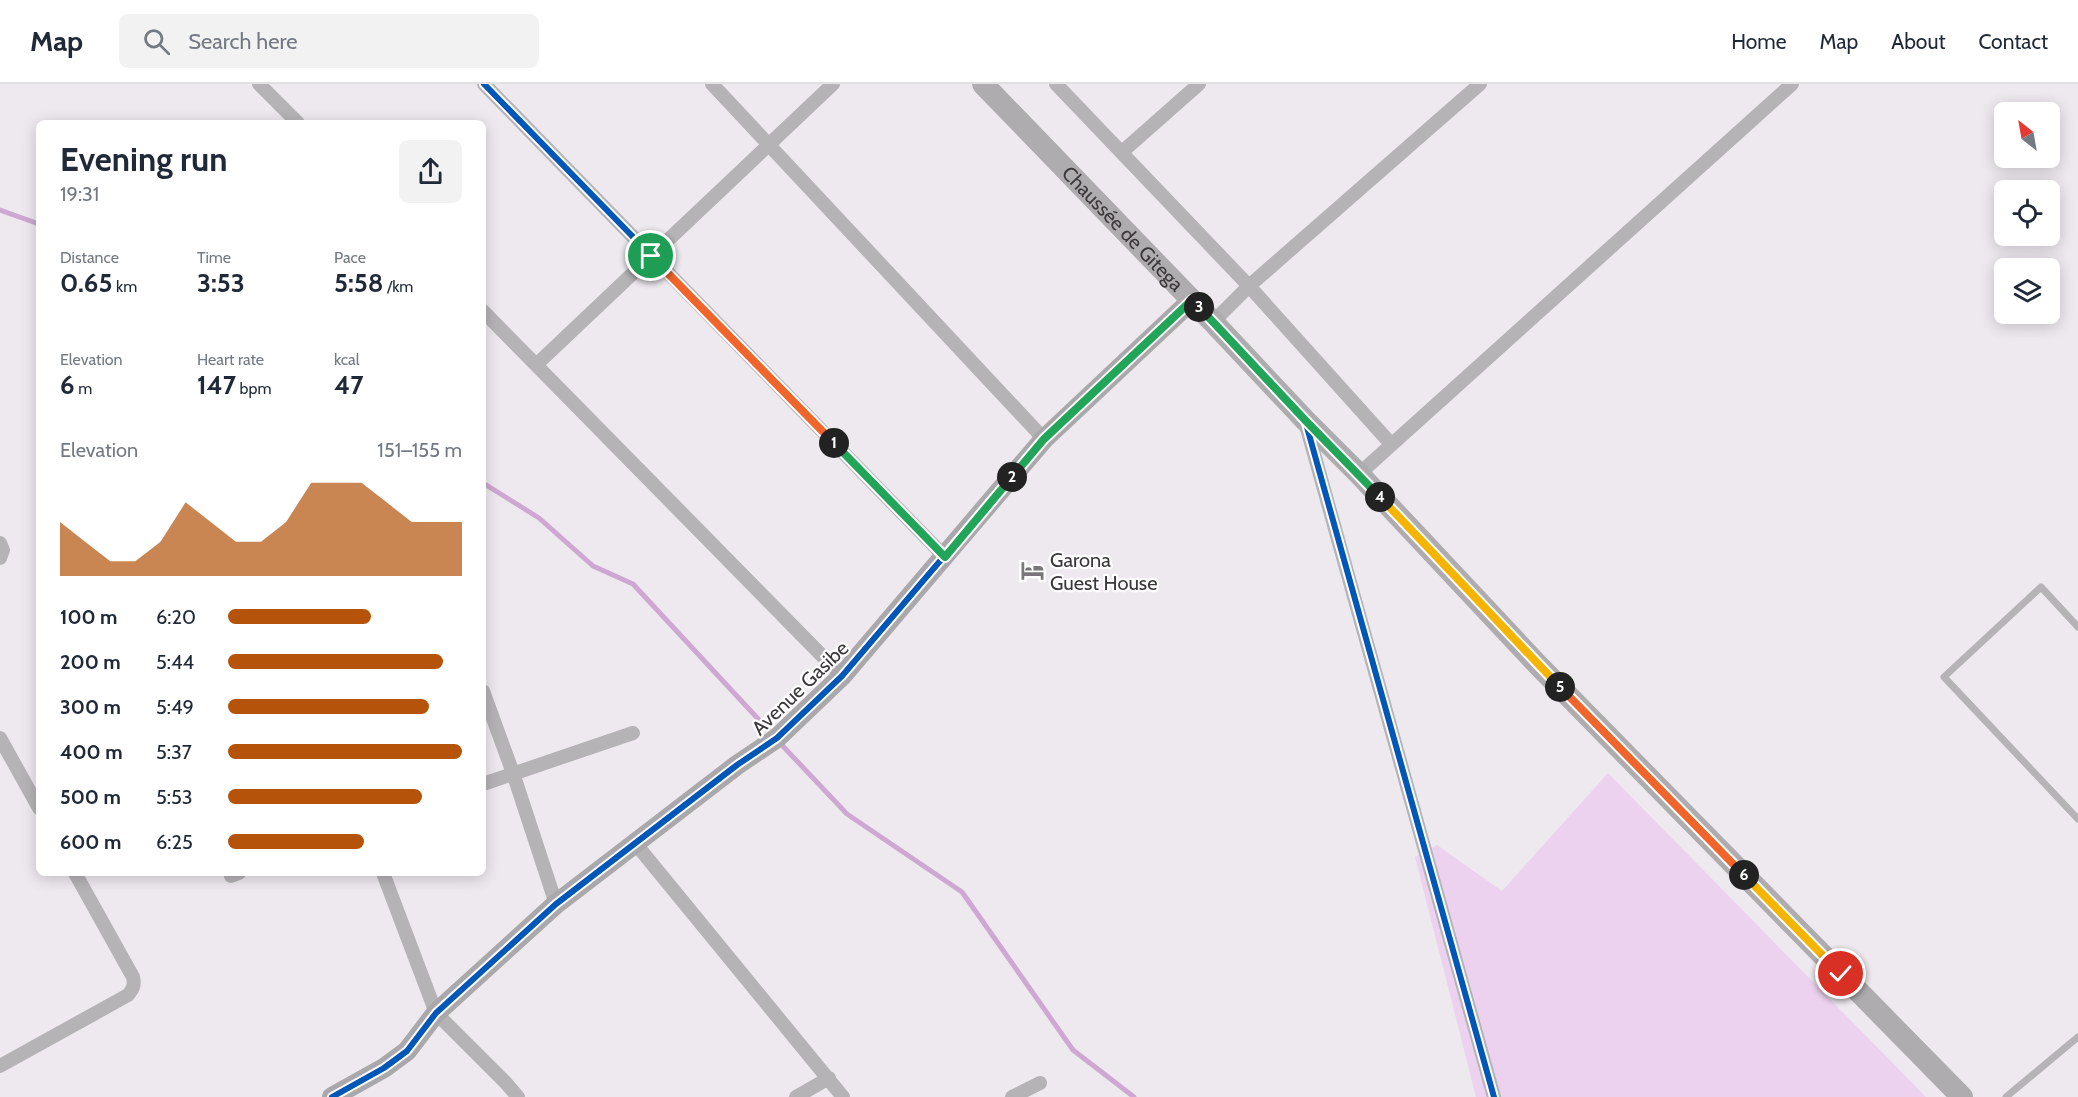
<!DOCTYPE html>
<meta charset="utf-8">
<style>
body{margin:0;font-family:Cabin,sans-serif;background:#f2f2f3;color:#1f2937;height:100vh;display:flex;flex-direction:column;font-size:22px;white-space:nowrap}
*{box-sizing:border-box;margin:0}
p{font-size:20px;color:#747a83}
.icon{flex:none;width:33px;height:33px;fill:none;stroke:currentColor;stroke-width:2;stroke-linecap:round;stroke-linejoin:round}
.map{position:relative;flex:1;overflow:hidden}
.drawer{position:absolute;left:36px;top:36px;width:450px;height:756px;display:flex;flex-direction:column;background:#fff;border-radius:9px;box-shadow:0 3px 15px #0003}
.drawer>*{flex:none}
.needle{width:39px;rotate:329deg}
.fabs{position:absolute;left:1994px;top:18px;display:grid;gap:12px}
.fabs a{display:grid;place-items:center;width:66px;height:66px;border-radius:9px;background:#fff;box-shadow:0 3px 15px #0003;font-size:30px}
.pin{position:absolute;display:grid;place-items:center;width:51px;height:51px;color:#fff;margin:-26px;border:3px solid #fff;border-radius:50%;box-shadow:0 2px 6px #0007}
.km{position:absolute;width:30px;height:30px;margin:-15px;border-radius:50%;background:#222;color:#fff;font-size:16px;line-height:30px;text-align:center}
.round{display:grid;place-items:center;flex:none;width:63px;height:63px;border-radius:9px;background:#f2f2f3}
.headline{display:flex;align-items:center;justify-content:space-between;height:102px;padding:0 24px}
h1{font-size:33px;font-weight:800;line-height:45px}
.metrics{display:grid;grid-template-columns:repeat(3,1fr);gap:9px;height:102px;padding:6px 24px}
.metrics div{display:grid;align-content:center}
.metrics b{font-size:26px;font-weight:800}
.metrics small{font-size:16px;font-weight:400}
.metrics p{font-size:16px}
.chart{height:168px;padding:12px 24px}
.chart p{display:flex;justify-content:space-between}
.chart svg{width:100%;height:108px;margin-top:6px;fill:#b45309;opacity:.7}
ul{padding:0 24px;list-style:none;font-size:20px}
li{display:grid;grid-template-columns:96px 72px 1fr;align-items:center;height:45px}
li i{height:15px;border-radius:8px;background:#b45309}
header{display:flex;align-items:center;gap:36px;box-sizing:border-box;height:84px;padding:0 30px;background:#fff;border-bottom:2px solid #e0e1e3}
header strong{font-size:28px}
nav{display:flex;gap:33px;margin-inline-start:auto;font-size:21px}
.search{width:420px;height:54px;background:#f2f2f3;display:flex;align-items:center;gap:15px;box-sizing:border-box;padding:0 21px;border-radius:9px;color:#747a83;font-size:22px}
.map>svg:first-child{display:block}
.green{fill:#edd2f0}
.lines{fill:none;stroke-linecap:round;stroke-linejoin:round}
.stream{stroke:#cea7d2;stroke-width:5}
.lane{stroke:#b5b3b5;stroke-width:7}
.street{stroke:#b5b3b5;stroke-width:14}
.secondary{stroke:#aba8ab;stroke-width:20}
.primary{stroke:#aeacae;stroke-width:22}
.cycleway-casing{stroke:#fff;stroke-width:10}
.cycleway{stroke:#0057b8;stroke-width:6}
.split-1-casing{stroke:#fff;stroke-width:12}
.split-2-casing{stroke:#fff;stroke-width:12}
.split-3-casing{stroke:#fff;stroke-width:12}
.split-4-casing{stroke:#fff;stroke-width:12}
.split-5-casing{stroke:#fff;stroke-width:12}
.split-6-casing{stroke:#fff;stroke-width:12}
.split-7-casing{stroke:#fff;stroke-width:12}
.split-1{stroke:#f0652b;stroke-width:8}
.split-2{stroke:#22a559;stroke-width:8}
.split-3{stroke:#22a559;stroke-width:8}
.split-4{stroke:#22a559;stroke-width:8}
.split-5{stroke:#f5b400;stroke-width:8}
.split-6{stroke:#f0652b;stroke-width:8}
.split-7{stroke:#f5b400;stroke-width:8}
.labels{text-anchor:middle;stroke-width:4.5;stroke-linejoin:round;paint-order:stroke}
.street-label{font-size:20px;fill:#3b373b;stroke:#fff}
.poi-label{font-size:20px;fill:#3b373b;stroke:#fff;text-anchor:start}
</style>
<header>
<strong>Map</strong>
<div class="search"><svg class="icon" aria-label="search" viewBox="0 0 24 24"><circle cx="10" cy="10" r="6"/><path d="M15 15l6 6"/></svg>Search here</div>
<nav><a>Home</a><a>Map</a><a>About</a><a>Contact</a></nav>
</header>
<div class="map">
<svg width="2078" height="1013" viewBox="0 0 2078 1013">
<rect width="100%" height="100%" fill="#eee9ef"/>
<path class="green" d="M 1608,689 L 1926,1013 L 1476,1013 L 1415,773 L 1437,761 L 1502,807 Z"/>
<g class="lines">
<path class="stream" d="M 0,126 L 39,140
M 483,399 L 539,434 L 593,482 L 633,500 L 773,651
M 779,658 L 847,730 L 962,808 L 1073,966 L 1134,1013"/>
<path class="lane" d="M 2078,543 L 2041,503 L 1944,593 L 2078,735
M 2006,1013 L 2078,953"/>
<path class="street" d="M 259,0 L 298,39
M 484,0 L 945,473
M 712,0 L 1044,355
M 1056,0 L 1249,202 L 1391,360
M 1122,68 L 1199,0
M 483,227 L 842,592
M 1213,238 L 1249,202 L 1480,0
M 536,281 L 833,0
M 1306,341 L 1494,1013
M 1359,390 L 1792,0
M 0,459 L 3,466 L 0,474
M 483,607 L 513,689 L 556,820
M 0,654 L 39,724
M 483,700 L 633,649
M 635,759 L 843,1013
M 383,789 L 436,929 L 506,999 L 518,1013
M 231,792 L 239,789
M 0,982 L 128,911 C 133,905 135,901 133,893 L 75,789
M 796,1013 L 829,994
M 1012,1013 L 1040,999"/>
<path class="secondary" d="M 332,1013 L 384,984 L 407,967 L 436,929 L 556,820 L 737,681 L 777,654 L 842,592 L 1044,355 L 1192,216"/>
<path class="primary" id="s1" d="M 983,0 L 1213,238 L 1305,336 L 1359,390 L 1538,581 L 1962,1013"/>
<defs>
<path id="cycleway" d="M 484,0 L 945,473
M 1305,336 L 1494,1013
M 332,1013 L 384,984 L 407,967 L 436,929 L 556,820 L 737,681 L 777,654 L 842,592 L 1044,355 L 1192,216"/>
</defs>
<use href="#cycleway" class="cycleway-casing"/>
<use href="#cycleway" class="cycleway"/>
</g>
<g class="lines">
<defs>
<path id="split-1" d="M 651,172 L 834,359"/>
<path id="split-2" d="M 834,359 L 945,473 L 1012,393"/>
<path id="split-3" d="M 1012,393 L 1044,355 L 1192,216 L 1199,223"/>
<path id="split-4" d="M 1199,223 L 1305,336 L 1380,413"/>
<path id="split-5" d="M 1380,413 L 1560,603"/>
<path id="split-6" d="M 1560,603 L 1744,791"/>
<path id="split-7" d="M 1744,791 L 1841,890"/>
</defs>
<use href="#split-1" class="split-1-casing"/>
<use href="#split-2" class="split-2-casing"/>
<use href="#split-3" class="split-3-casing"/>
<use href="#split-4" class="split-4-casing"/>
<use href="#split-5" class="split-5-casing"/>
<use href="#split-6" class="split-6-casing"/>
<use href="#split-7" class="split-7-casing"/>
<use href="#split-1" class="split-1"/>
<use href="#split-2" class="split-2"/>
<use href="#split-3" class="split-3"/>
<use href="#split-4" class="split-4"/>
<use href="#split-5" class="split-5"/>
<use href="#split-6" class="split-6"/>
<use href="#split-7" class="split-7"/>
</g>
<defs>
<symbol id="hotel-bare" viewBox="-9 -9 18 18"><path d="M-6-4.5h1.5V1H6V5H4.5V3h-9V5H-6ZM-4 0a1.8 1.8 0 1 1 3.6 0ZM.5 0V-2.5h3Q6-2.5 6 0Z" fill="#7a757a" stroke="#fff" stroke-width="2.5" paint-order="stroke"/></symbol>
</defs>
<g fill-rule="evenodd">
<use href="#hotel-bare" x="1016" y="470" width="33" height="33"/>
</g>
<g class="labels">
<g class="street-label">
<text dy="7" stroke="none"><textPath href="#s1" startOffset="201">Chaussée de Gitega</textPath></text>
<text transform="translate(800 604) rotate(-44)" y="7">Avenue Gasibe</text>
</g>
<g class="poi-label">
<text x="1050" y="483">Garona<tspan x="1050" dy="23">Guest House</tspan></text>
</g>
</g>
</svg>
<div class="fabs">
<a><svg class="needle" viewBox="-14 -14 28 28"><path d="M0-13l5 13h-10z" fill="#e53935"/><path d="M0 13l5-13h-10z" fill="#747a83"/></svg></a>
<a><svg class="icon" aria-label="locate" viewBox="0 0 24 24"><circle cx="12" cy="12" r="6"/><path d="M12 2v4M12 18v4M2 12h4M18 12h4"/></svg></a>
<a><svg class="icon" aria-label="layers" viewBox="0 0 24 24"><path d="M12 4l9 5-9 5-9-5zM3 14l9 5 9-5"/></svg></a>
</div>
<div class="pin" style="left:651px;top:172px;background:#1e9e55"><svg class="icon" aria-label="arrive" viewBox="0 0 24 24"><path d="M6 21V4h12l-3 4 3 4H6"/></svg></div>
<div class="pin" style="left:1841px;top:890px;background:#d93025"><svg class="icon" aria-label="check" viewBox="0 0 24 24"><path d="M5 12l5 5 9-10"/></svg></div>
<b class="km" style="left:834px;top:359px">1</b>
<b class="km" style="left:1012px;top:393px">2</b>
<b class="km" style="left:1199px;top:223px">3</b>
<b class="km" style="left:1380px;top:413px">4</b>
<b class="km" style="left:1560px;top:603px">5</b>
<b class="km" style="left:1744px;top:791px">6</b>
<section class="drawer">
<div class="headline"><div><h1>Evening run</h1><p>19:31</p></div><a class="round"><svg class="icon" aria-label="share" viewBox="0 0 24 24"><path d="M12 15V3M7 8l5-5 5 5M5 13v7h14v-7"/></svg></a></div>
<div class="metrics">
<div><p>Distance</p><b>0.65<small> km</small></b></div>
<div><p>Time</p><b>3:53</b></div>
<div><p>Pace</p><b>5:58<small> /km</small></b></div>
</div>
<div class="metrics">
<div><p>Elevation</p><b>6<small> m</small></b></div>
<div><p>Heart rate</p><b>147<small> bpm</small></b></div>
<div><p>kcal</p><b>47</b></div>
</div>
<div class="chart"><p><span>Elevation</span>151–155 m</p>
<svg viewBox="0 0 160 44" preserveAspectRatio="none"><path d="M0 44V22L10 30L20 38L30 38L40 30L50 14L60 22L70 30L80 30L90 22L100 6L110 6L120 6L130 14L140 22L150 22L160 22V44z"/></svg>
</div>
<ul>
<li><b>100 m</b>6:20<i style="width:61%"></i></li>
<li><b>200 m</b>5:44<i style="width:92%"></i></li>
<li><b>300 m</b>5:49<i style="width:86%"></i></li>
<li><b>400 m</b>5:37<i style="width:100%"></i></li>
<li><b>500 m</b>5:53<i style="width:83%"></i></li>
<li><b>600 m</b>6:25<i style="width:58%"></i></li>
</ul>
</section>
</div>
